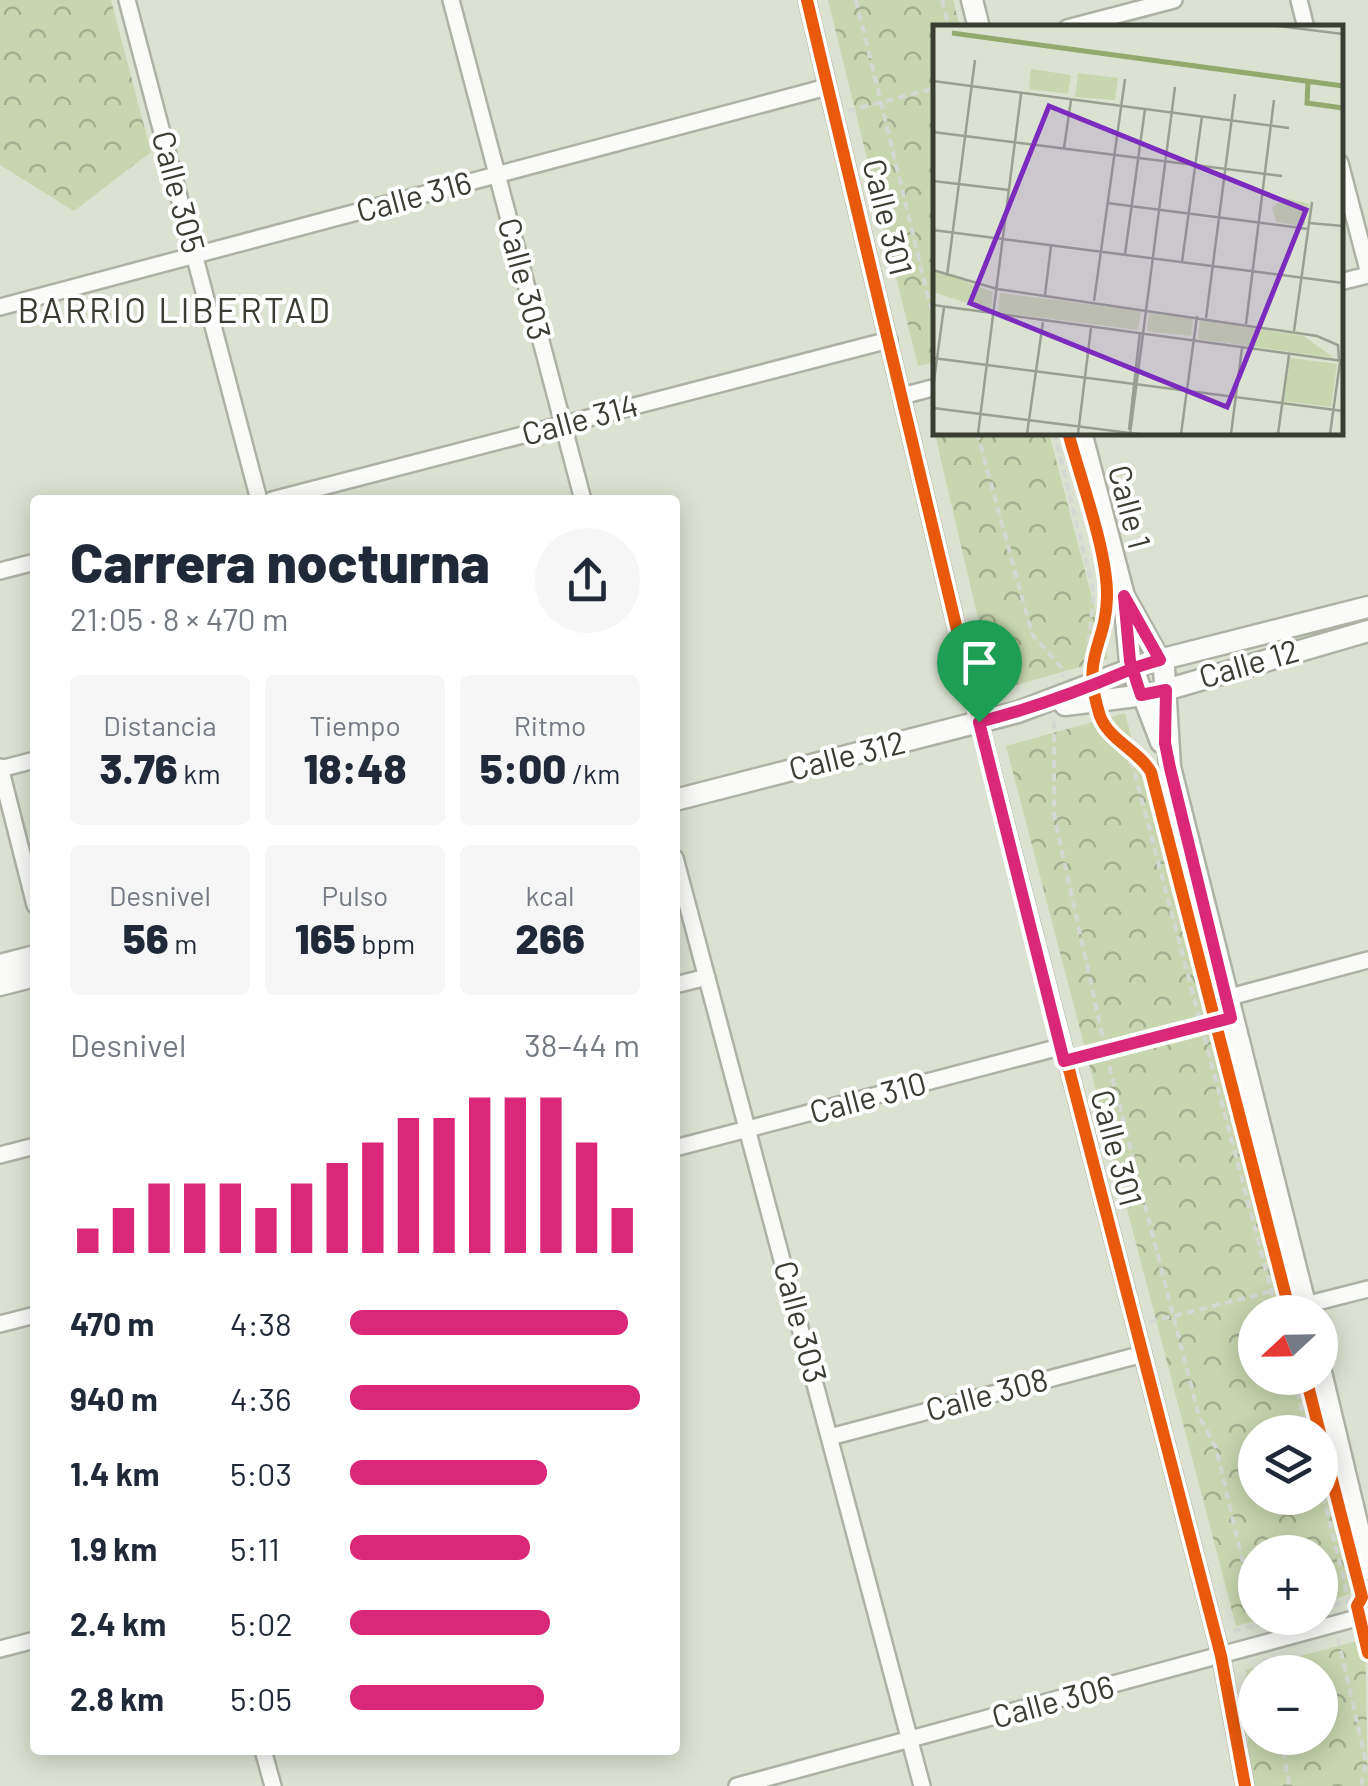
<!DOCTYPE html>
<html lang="es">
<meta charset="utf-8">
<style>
body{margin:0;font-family:Barlow,sans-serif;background:#f6f6f7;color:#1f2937;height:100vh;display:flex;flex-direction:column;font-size:38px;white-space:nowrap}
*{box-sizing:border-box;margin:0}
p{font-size:32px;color:#747a83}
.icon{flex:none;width:55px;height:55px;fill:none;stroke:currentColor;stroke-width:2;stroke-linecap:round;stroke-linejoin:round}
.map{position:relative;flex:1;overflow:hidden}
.drawer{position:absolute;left:30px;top:495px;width:650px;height:1260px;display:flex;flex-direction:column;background:#fff;border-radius:10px;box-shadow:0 5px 25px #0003}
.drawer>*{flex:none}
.needle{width:65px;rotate:248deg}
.tools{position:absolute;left:1238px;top:1295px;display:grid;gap:20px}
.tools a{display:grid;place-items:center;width:100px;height:100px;border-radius:50%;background:#fff;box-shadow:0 5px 25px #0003;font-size:50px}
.pin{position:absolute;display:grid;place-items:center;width:85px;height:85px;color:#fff;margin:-102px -42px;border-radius:50% 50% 50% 0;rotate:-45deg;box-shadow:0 0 10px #0007}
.pin .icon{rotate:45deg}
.round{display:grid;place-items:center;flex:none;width:105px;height:105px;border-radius:52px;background:#f6f6f7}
.head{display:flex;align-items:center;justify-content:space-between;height:170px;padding:0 40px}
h1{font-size:55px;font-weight:800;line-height:75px}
.stats{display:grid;grid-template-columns:repeat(3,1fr);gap:15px;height:170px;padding:10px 40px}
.stats div{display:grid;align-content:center;border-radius:10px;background:#f6f6f7;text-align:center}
.stats b{font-size:42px;font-weight:800}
.stats small{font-size:28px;font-weight:400}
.stats p{font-size:28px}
.chart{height:280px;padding:20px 40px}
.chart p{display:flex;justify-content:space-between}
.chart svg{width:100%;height:180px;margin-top:10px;stroke:#db2777;stroke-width:6}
ul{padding:0 40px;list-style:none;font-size:32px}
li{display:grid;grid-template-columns:160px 120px 1fr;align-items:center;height:75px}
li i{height:25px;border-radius:12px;background:#db2777}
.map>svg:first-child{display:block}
.park{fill:url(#park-crowns);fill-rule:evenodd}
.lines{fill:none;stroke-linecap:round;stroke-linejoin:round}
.minor-casing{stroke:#adb2a5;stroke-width:20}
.tertiary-casing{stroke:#adb2a5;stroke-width:25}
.path{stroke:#d5d7d3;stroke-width:4;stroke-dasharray:8 5;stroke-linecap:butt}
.minor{stroke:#fafbf8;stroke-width:15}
.tertiary{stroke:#fafbf8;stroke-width:20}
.cycleway-casing{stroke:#fff;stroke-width:19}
.cycleway{stroke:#e8590c;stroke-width:12}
.route-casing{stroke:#fff;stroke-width:20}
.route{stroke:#db2777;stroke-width:12}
.labels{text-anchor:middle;stroke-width:8;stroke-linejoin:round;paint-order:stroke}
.street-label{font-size:32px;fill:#393d32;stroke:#fff}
.neighbourhood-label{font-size:35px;letter-spacing:2.5px;fill:#393d32;stroke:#fff}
.inset-river{fill:none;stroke:#94a96d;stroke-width:5}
.inset-road{fill:none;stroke:#9aa091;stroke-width:2.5}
.view{fill:#7b2cbf;fill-opacity:0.15;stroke:#7b2cbf;stroke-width:5}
.inset-edge{fill:none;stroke:#393d32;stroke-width:5}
</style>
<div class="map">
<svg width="1368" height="1786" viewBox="0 0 1368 1786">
<defs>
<pattern id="park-crowns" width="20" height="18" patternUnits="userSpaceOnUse" patternTransform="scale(2.5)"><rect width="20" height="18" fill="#c7d6af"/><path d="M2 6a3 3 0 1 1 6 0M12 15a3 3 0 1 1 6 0" fill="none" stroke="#a3af8f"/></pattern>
</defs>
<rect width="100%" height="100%" fill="#dbe2d1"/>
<path class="park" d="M 0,0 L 111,0 L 151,152 L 74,211 L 0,165 Z
M 828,0 L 953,0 L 960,27 L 936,28 L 935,362 L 918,366 Z
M 935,412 L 936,432 L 1049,433 L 1108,659 L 995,691 L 930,413 Z
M 1125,713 L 1283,1312 L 1255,1312 L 1255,1378 L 1300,1378 L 1315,1432 L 1255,1432 L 1255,1498 L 1320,1498 L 1320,1452 L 1357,1592 L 1320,1603 L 1320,1552 L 1255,1552 L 1255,1618 L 1266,1618 L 1236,1626 L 1006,746 Z
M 1365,1639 L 1368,1786 L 1249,1786 L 1246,1670 ZM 1255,1672 L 1320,1672 L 1320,1738 L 1255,1738 Z"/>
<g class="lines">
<defs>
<path id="minor" d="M 127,0 L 259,500
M 451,0 L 583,500
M 807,0 L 979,722 L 1221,1656 L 1245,1786
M 1299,0 L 1306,28
M 1067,28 L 1174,0
M 1340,163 L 1368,270
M 1340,282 L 1368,275
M 0,307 L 827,87
M 902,396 L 936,387
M 272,500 L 889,340
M 0,571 L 35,562
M 0,767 L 35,905
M 0,769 L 35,760
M 675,858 L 922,1786
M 675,985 L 707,977
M 1226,998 L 1368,960
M 675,1148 L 1060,1047
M 0,1155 L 35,1146
M 1305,1305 L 1368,1289
M 0,1324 L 35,1315
M 830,1437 L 1143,1354
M 0,1649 L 35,1640
M 263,1750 L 273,1786
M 737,1786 L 1368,1615"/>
<path id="tertiary" d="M 972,0 L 979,28
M 1081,432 L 1124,596 L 1130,661 L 1161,742
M 1124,596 L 1164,668 L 1170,767 L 1307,1312
M 1065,705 L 1152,694 L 1368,631
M 675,800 L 1018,712 L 1147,663 L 1368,607
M 0,965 L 35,956
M 0,985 L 35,976
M 1320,1368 L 1368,1569"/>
</defs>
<use href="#minor" class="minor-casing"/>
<use href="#tertiary" class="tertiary-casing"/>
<path class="path" d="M 856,0 L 936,329
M 942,0 L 949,28
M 848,111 L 936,88
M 977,432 L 1032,634 L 1061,667 L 1063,677
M 1054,432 L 1094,593 L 1086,667
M 1098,720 L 1121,745 L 1133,767 L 1277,1312
M 1054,721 L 1054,815 L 1107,1057 L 1199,1416 L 1216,1448 L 1255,1614
M 1083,1056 L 1214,1023
M 1149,1322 L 1281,1289
M 1294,1378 L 1307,1432
M 1320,1483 L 1349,1601 L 1335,1605 L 1336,1609
M 1349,1601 L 1368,1596
M 1320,1609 L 1335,1605
M 1233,1631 L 1286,1618
M 1338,1638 L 1366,1762 L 1361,1786
M 1265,1658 L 1269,1672
M 1282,1738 L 1289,1786"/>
<use href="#minor" class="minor"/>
<use href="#tertiary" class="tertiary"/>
<defs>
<path id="cycleway" d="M 807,0 L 979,722 L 1221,1656 L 1245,1786
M 1068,432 C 1080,478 1108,552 1107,597 C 1106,648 1080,653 1100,716 C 1109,740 1138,750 1151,772 L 1290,1312
M 1306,1378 L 1362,1597 L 1357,1606 L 1368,1653"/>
</defs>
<use href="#cycleway" class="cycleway-casing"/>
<use href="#cycleway" class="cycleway"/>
</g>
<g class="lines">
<defs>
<path id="route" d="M 979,722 L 1064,1061 L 1231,1018 L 1170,768 L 1165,743 L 1166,690 L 1141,695 C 1137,684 1134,673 1130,661 L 1124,596 L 1160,660 C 1149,663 1139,666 1129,670 C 1080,691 1030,709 979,722"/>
</defs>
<use href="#route" class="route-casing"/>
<use href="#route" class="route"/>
</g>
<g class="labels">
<g class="street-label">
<text transform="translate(178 192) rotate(75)" y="11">Calle 305</text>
<text transform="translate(414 197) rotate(-15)" y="11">Calle 316</text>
<text transform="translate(887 217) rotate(76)" y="11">Calle 301</text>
<text transform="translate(524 279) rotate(75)" y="11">Calle 303</text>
<text transform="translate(580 420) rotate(-15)" y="11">Calle 314</text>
<text transform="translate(1129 507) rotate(75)" y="11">Calle 1</text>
<text transform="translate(1249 664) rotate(-16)" y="11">Calle 12</text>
<text transform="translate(847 756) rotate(-14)" y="11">Calle 312</text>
<text transform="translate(868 1098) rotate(-15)" y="11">Calle 310</text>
<text transform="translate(1116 1148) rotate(75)" y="11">Calle 301</text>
<text transform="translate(800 1322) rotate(75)" y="11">Calle 303</text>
<text transform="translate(987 1395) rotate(-15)" y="11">Calle 308</text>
<text transform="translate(1053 1702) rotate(-15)" y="11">Calle 306</text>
</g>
<g class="neighbourhood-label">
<text x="175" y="323">BARRIO LIBERTAD</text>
</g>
</g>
<g transform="translate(933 25)">
<rect width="410" height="410" fill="#dbe2d1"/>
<path d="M 98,44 L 138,50 L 135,69 L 96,64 ZM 357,333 L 404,339 L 398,382 L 351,376 Z" fill="#c7d6af"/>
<path d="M 145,48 L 185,53 L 182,75 L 142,72 ZM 352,173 L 376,179 L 371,201 L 343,197 L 339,183 ZM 0,244 L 60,267 L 58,286 L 0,267 ZM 67,268 L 208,286 L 205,305 L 65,287 ZM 216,288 L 260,294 L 258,311 L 214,306 ZM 267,295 L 371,311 L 401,333 L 265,314 Z" fill="#c7d6af"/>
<path class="inset-river" d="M 19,8 L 410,61M 375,56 L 374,78 L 410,83"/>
<path class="inset-road" d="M 345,1 L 410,9M 0,56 L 356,103M 0,107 L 349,151M 131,123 L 138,75M 0,156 L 76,165M 174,178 L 375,204M 376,198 L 410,201M 0,205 L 410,258M 192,229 L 212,84M 249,237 L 269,91M 0,245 L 64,264 L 384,311 L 405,320 L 406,335M 14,251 L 42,35M 112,270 L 118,221M 161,276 L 192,54M 0,280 L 410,336M 273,293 L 302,69M 313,299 L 341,75M 361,306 L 379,177M 0,333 L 410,386M 0,363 L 11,282M 0,383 L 205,409M 196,405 L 207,307M 45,409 L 88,69M 94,409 L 110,297M 145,409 L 158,303M 197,409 L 242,62M 248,409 L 264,291M 298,409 L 309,323M 345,409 L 356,330M 397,409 L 407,337"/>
<path class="view" d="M 116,81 L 373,185 L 294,382 L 37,278 Z"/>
<rect width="410" height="410" class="inset-edge"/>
</g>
</svg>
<div class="tools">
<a><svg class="needle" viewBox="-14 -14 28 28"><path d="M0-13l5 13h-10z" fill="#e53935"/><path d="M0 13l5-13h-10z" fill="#747a83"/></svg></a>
<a><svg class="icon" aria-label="layers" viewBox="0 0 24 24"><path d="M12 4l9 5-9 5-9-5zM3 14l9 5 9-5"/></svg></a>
<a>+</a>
<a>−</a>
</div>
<div class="pin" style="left:979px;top:722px;background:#1e9e55"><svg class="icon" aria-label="arrive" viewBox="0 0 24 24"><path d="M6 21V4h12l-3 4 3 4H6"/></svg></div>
<section class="drawer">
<div class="head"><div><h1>Carrera nocturna</h1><p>21:05 · 8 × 470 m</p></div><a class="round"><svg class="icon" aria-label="share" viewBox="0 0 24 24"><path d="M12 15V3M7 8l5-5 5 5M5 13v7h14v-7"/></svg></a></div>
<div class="stats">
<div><p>Distancia</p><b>3.76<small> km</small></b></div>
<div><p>Tiempo</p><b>18:48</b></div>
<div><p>Ritmo</p><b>5:00<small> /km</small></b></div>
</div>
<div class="stats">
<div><p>Desnivel</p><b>56<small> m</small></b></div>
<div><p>Pulso</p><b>165<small> bpm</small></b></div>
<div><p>kcal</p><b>266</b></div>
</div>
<div class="chart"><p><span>Desnivel</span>38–44 m</p>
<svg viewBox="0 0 160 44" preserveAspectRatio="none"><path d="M5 44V38M15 44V33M25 44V27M35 44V27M45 44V27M55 44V33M65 44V27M75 44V22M85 44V17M95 44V11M105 44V11M115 44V6M125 44V6M135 44V6M145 44V17M155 44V33"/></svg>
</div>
<ul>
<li><b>470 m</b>4:38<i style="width:96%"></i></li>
<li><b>940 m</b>4:36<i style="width:100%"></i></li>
<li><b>1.4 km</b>5:03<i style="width:68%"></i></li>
<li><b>1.9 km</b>5:11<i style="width:62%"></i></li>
<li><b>2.4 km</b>5:02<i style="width:69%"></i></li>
<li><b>2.8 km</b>5:05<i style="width:67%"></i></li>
</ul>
</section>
</div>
